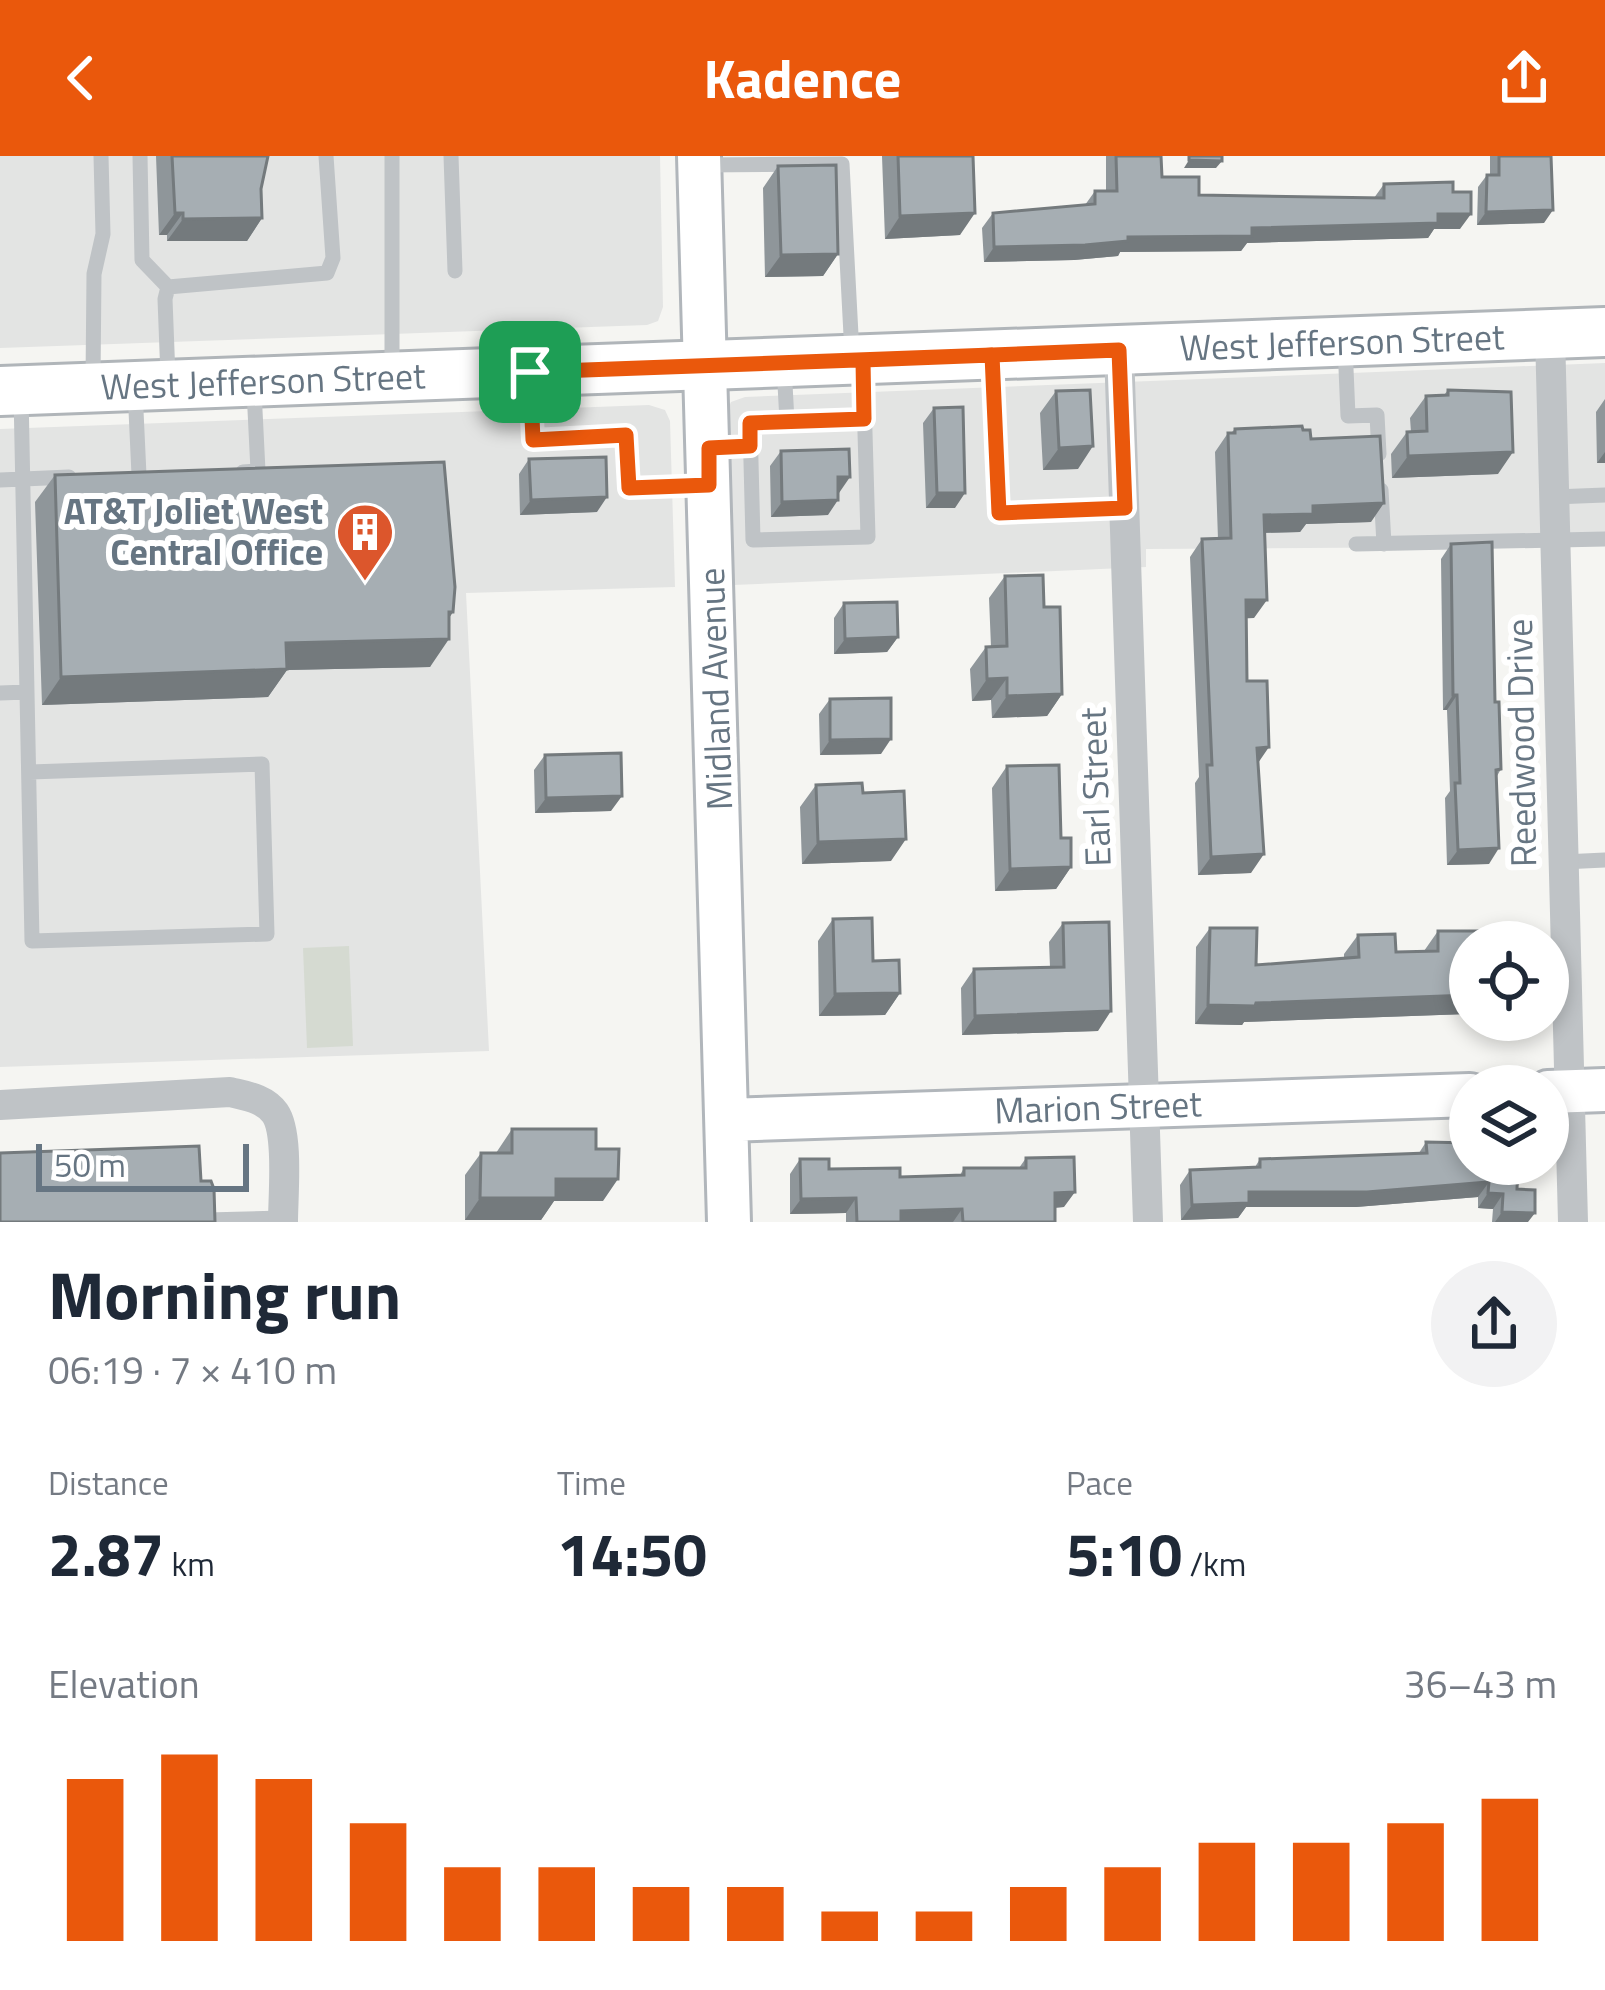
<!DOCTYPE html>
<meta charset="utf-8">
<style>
body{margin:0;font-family:"Titillium Web",sans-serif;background:#f2f2f3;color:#1f2937;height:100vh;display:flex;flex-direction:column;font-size:45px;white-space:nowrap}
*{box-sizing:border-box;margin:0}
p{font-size:39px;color:#747a83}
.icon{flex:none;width:66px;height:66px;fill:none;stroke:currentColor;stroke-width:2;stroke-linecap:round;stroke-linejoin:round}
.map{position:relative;height:1066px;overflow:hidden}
.details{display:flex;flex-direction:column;background:#fff;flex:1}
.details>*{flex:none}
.tools{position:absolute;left:1449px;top:765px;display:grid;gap:24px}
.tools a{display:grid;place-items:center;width:120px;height:120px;border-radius:50%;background:#fff;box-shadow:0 6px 18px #0003;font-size:60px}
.scale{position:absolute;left:36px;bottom:30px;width:213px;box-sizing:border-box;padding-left:12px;border:6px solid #667582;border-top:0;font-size:33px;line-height:42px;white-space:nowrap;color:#667582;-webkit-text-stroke:9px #fff;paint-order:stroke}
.pin{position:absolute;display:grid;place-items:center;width:102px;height:102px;color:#fff;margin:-51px;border-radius:24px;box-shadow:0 6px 18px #0006}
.round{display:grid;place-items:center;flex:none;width:126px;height:126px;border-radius:63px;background:#f2f2f3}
.summary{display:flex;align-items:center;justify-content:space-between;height:204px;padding:0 48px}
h1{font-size:66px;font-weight:700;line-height:90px}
.metrics{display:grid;grid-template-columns:repeat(3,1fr);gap:18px;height:204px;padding:12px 48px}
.metrics div{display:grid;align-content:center}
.metrics b{font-size:60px;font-weight:700}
.metrics small{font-size:33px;font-weight:400}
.metrics p{font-size:33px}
.chart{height:336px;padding:24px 48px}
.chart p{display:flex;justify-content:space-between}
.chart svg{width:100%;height:216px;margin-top:12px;stroke:#ea580c;stroke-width:6}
header{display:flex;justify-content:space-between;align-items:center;height:156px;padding:0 48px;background:#ea580c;color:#fff;font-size:54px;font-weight:700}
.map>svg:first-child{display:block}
.built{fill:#e3e4e3}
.green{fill:#d5dad1}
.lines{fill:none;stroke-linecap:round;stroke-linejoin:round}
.secondary-casing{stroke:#b1b6bb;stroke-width:48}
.primary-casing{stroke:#b0b5b9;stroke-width:54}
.lane{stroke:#bfc3c6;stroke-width:15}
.street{stroke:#bfc3c6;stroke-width:30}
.secondary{stroke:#fff;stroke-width:42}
.primary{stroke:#fff;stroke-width:48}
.wall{fill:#8f969a}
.shaded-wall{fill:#747a7d}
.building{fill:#a6aeb3;stroke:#747a7d;stroke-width:3}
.route-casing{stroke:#fff;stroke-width:24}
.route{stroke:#ea580c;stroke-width:15}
.labels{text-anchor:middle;stroke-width:12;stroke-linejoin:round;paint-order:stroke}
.street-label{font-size:36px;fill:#667582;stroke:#fff}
.poi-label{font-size:36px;font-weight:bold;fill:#667582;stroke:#fff;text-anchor:end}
</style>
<header><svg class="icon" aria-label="back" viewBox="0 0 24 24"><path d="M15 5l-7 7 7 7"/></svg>Kadence<svg class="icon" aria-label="share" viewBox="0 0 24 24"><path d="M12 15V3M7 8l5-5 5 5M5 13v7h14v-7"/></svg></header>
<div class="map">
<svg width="1605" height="1066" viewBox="0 0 1605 1066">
<rect width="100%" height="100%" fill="#f5f5f2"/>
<path class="built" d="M 0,0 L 660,0 L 663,151 L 658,165 L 647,169 L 0,192 Z
M 1605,207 L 1605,390 L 1146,393 L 1146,411 L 733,429 L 725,258 L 731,246 L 745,241 Z
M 649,249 L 665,254 L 670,265 L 675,431 L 466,437 L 489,895 L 0,911 L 0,273 Z"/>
<path class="green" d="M 349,790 L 353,890 L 307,892 L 303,792 Z"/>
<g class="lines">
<defs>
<path id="secondary" d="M 699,0 L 729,1066
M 1548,936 L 1605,934
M 727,964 L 1470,939"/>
<path id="primary" d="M 0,235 L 1605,176"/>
</defs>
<use href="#secondary" class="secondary-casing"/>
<use href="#primary" class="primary-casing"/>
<path class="lane" d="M 140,0 L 142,104 L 168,131
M 392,0 L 392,213
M 451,0 L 455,115
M 702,9 L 842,8 L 852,198
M 1345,189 L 1348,260 L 1377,259 L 1379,298
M 992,202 L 999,357 L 1125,352
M 863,207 L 868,381 L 753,384 L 750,267 L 864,263
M 784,210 L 787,265
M 168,221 L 165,143 L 168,131 L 327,117 L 333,102 L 326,0
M 531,221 L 533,284 L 626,279 L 629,332 L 706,330
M 93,224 L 94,118 L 103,78 L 101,0
M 135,233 L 139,319
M 21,238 L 32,785 L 267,778 L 262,608 L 30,616
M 243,316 L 258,315 L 254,234
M 0,324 L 69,321
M 1381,334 L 1384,388
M 1554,341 L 1605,339
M 1356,388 L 1605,383
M 0,537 L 27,536
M 1563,706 L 1605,704
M 207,1064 L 283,1062"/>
<path class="street" d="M 1550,178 L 1573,1066
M 1119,194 L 1148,1066
M 0,949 L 230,936 C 246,940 264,942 275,957 C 289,977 283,1040 283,1066"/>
<use href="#secondary" class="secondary"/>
<use href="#primary" class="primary"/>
</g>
<path class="wall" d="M 156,0 L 268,0 L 261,33 L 262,62 L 247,85 L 167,85 L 167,79 L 159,79 Z
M 882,0 L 973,0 L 960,79 L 885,83 Z
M 1106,0 L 1161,0 L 1162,21 L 1199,39 L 1374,42 L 1384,28 L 1453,36 L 1460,73 L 1434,73 L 1428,82 L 1247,87 L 1241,95 L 1120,96 L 1118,100 L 1074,104 L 984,106 L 982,72 L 993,57 L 1085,49 L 1095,35 L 1106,35 Z
M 1490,0 L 1551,0 L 1544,67 L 1477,69 L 1478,31 L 1487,19 L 1490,19 Z
M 778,10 L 838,98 L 823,120 L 765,121 L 763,32 Z
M 1448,234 L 1498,318 L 1392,322 L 1391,298 L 1407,276 L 1411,276 L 1410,262 L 1426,240 L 1444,239 Z
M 1056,235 L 1078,313 L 1043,314 L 1040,257 Z
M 1605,243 L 1605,307 L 1597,307 L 1596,256 Z
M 934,252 L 955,352 L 926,352 L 923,267 Z
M 1235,273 L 1303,274 L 1371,366 L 1306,368 L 1300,376 L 1265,377 L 1254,462 L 1246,462 L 1247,525 L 1258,607 L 1251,717 L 1198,719 L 1195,627 L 1199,621 L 1190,401 L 1202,383 L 1218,383 L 1215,296 L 1228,277 L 1231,277 Z
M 781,295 L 828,359 L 771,361 L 770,310 Z
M 529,303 L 597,356 L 520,359 L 519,318 Z
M 55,319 L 453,456 L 449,462 L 430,511 L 287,514 L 268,541 L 42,549 L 35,346 Z
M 1451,388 L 1501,613 L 1497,620 L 1489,708 L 1447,709 L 1445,642 L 1450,635 L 1447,554 L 1443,554 L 1441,403 Z
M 1005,420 L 1044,451 L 1062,538 L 1047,560 L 992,562 L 991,544 L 972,545 L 970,513 L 986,491 L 991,491 L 989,442 Z
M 844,447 L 898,481 L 887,496 L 834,498 L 834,462 Z
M 830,543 L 881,598 L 820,599 L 819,558 Z
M 545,599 L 611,655 L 535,657 L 534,614 Z
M 1007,610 L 1071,711 L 1056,733 L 995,735 L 992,632 Z
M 816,629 L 863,637 L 891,705 L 802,708 L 800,651 Z
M 833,763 L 900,837 L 885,859 L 819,860 L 818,785 Z
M 1063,767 L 1098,875 L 962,879 L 961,832 L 974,813 L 1050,811 L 1049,786 Z
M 1210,772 L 1256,809 L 1344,802 L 1344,798 L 1358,779 L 1396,796 L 1424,795 L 1438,775 L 1470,786 L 1470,853 L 1467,858 L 1244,866 L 1242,869 L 1195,868 L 1196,791 Z
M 512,973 L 596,993 L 603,1045 L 554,1045 L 541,1064 L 465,1064 L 465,1019 L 481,997 L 496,997 Z
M 1426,986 L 1517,1033 L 1528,1066 L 1492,1066 L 1493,1053 L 1478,1052 L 1478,1041 L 1356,1051 L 1246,1051 L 1238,1062 L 1181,1064 L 1180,1029 L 1190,1014 L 1255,1011 L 1260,1003 L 1419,997 Z
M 1026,1002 L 1064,1051 L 1055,1052 L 1055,1066 L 846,1066 L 846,1057 L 790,1058 L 790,1018 L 800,1003 L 829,1013 L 900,1021 L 960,1019 L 964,1012 L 1019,1012 Z"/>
<path class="shaded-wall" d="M 1189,4 L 1222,5 L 1216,12 L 1184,12 Z
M 1553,54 L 1544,67 L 1477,69 L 1486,56 Z
M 175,57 L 183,57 L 167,79 L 159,79 Z
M 975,57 L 960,79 L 885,83 L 900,60 Z
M 1438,58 L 1471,58 L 1460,73 L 1434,73 L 1428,82 L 1247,87 L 1241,95 L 1120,96 L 1118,100 L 1074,104 L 984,106 L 994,91 Z
M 262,62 L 247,85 L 167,85 L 183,63 Z
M 838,98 L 823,120 L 765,121 L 781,99 Z
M 1093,290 L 1078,313 L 1043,314 L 1059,292 Z
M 1513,296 L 1498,318 L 1392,322 L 1408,300 Z
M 1605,296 L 1605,307 L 1597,307 Z
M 838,321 L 850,321 L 839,337 Z
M 937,337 L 965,337 L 955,352 L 926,352 Z
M 607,341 L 597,356 L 520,359 L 531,344 Z
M 838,344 L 828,359 L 771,361 L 782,346 Z
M 1384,347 L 1371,366 L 1306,368 L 1300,376 L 1252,377 L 1264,359 L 1313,350 Z
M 1246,444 L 1267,444 L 1254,462 L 1233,463 Z
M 449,456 L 453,456 L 434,483 L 449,483 L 430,511 L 287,514 L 268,541 L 42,549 L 61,521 L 286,487 Z
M 898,481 L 887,496 L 834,498 L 845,483 Z
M 1007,522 L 991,544 L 972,545 L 987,523 Z
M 1062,538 L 1047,560 L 992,562 L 1007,540 Z
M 1453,539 L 1457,539 L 1447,554 L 1443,554 Z
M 891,583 L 881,598 L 820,599 L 830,584 Z
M 1269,591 L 1256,610 L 1257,592 Z
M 622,640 L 611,655 L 535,657 L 546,642 Z
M 906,683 L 891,705 L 802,708 L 818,686 Z
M 1499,692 L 1489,708 L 1447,709 L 1458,694 Z
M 1264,698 L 1251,717 L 1198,719 L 1211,701 Z
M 1071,711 L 1056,733 L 995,735 L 1010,713 Z
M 900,837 L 885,859 L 819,860 L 835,838 Z
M 1470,839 L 1470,853 L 1467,858 L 1244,866 L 1242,869 L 1195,868 L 1208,849 Z
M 1111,855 L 1098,875 L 962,879 L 975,860 Z
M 556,1023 L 618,1023 L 603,1045 L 554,1045 L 541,1064 L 465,1064 L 480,1042 Z
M 1489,1026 L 1478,1041 L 1356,1051 L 1246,1051 L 1238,1062 L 1181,1064 L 1192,1049 L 1249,1036 Z
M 1075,1036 L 1064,1051 L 1044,1052 L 1055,1037 Z
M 1488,1037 L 1503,1038 L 1493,1053 L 1478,1052 Z
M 856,1042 L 846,1057 L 790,1058 L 801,1043 Z
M 962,1053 L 953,1066 L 893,1066 L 901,1055 Z
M 1502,1056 L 1535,1057 L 1528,1066 L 1495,1066 Z"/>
<path class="building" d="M 172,0 L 268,0 L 261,33 L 262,62 L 183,63 L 183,57 L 175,57 Z
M 898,0 L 973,0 L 975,57 L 900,60 Z
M 1116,0 L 1161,0 L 1162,21 L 1199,21 L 1199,39 L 1384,42 L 1384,28 L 1453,26 L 1453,36 L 1471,36 L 1471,58 L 1438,58 L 1438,67 L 1252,72 L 1252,80 L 1128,81 L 1128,85 L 1085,89 L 994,91 L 993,57 L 1095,48 L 1095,35 L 1117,35 Z
M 1189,0 L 1222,0 L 1222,5 L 1189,4 Z
M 1499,0 L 1551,0 L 1553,54 L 1486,56 L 1487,19 L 1499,19 Z
M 836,9 L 838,98 L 781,99 L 778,10 Z
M 1090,234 L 1093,290 L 1059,292 L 1056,235 Z
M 1448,234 L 1511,236 L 1513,296 L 1408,300 L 1407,276 L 1427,275 L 1426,240 L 1448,239 Z
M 963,251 L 965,337 L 937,337 L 934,252 Z
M 1302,270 L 1303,274 L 1310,274 L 1311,283 L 1380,280 L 1384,347 L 1313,350 L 1313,358 L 1264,359 L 1267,444 L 1246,444 L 1247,525 L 1267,525 L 1269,591 L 1257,592 L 1264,698 L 1211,701 L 1207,609 L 1212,609 L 1202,383 L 1231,382 L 1228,277 L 1235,277 L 1235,273 Z
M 849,293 L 850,321 L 838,321 L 838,344 L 782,346 L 781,295 Z
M 606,301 L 607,341 L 531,344 L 529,303 Z
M 444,306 L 455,431 L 453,456 L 449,456 L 449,483 L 286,487 L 287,513 L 61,521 L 55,319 Z
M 1492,386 L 1495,546 L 1499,546 L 1501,613 L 1496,614 L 1499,692 L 1458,694 L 1455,627 L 1460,627 L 1457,539 L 1453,539 L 1451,388 Z
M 1043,419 L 1044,451 L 1060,451 L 1062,538 L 1007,540 L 1007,522 L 987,523 L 986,491 L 1007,490 L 1005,420 Z
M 897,446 L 898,481 L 845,483 L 844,447 Z
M 891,542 L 891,583 L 830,584 L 830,543 Z
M 621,597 L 622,640 L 546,642 L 545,599 Z
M 1059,609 L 1061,682 L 1071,682 L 1071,711 L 1010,713 L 1007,610 Z
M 862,627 L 863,637 L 904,635 L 906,683 L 818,686 L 816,629 Z
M 872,762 L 873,805 L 899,804 L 900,837 L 835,838 L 833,763 Z
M 1109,766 L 1111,855 L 975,860 L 974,813 L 1064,811 L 1063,767 Z
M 1210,772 L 1257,772 L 1256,809 L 1359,801 L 1358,779 L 1395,778 L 1396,796 L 1438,795 L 1438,775 L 1479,775 L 1479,786 L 1470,786 L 1470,839 L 1256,847 L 1255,850 L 1208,849 Z
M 512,973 L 596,973 L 596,993 L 619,993 L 618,1023 L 556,1023 L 556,1042 L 480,1042 L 481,997 L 512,997 Z
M 1426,986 L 1470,987 L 1470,1008 L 1518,1008 L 1517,1033 L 1535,1034 L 1535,1057 L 1502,1056 L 1503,1038 L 1488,1037 L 1489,1026 L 1367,1036 L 1249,1036 L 1249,1047 L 1192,1049 L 1190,1014 L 1260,1011 L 1260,1003 L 1427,997 Z
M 199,990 L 201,1025 L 211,1025 L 214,1033 L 215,1066 L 0,1066 L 0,997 Z
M 1074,1001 L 1075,1036 L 1055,1037 L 1055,1066 L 963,1066 L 962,1053 L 901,1055 L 901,1066 L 857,1066 L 856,1042 L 801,1043 L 800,1003 L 829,1003 L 829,1013 L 900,1012 L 900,1021 L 964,1019 L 964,1012 L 1026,1012 L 1026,1002 Z"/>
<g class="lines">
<defs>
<path id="route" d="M 530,216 L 992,199 L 999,357 L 1125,352 L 1119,194 L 863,204 L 864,263 L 750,267 L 750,290 L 709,292 L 709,329 L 629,332 L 626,279 L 533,284 L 530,216"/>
</defs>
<use href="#route" class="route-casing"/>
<use href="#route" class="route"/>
</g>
<defs>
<symbol id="building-pin" viewBox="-11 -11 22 30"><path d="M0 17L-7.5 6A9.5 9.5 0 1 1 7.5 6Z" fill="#dc562c" stroke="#fff"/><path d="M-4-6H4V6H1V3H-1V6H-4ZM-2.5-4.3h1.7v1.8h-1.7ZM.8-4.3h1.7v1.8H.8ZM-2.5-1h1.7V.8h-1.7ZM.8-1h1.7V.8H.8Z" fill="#fff"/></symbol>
</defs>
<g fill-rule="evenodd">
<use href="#building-pin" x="332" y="343" width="66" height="90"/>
</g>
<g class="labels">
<g class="street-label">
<text transform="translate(1342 186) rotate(-2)" y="13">West Jefferson Street</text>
<text transform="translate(263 225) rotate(-2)" y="13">West Jefferson Street</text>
<text transform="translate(715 533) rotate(-92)" y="13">Midland Avenue</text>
<text transform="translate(1521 587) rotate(-91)" y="13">Reedwood Drive</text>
<text transform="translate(1095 631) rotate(-92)" y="13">Earl Street</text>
<text transform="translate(1098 951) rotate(-2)" y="13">Marion Street</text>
</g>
<g class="poi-label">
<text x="323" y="368">AT&amp;T Joliet West<tspan x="323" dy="41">Central Office</tspan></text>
</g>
</g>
</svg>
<div class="tools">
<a><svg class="icon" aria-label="locate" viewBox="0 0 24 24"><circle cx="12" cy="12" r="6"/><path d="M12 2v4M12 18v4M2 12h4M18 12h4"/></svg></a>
<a><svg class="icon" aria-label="layers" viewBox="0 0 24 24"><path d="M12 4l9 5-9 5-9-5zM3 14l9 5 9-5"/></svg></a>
</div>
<div class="scale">50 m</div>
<div class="pin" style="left:530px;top:216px;background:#1e9e55"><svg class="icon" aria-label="arrive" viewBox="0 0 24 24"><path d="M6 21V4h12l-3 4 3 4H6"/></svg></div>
</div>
<section class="details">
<div class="summary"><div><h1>Morning run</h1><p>06:19 · 7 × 410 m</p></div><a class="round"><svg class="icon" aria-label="share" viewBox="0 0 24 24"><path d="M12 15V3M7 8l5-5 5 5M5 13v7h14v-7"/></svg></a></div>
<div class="metrics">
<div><p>Distance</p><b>2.87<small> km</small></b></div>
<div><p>Time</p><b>14:50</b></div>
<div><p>Pace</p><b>5:10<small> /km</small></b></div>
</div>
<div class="chart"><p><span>Elevation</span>36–43 m</p>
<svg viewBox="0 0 160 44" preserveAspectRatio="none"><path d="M5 44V11M15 44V6M25 44V11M35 44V20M45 44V29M55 44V29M65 44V33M75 44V33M85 44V38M95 44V38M105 44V33M115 44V29M125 44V24M135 44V24M145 44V20M155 44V15"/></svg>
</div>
</section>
